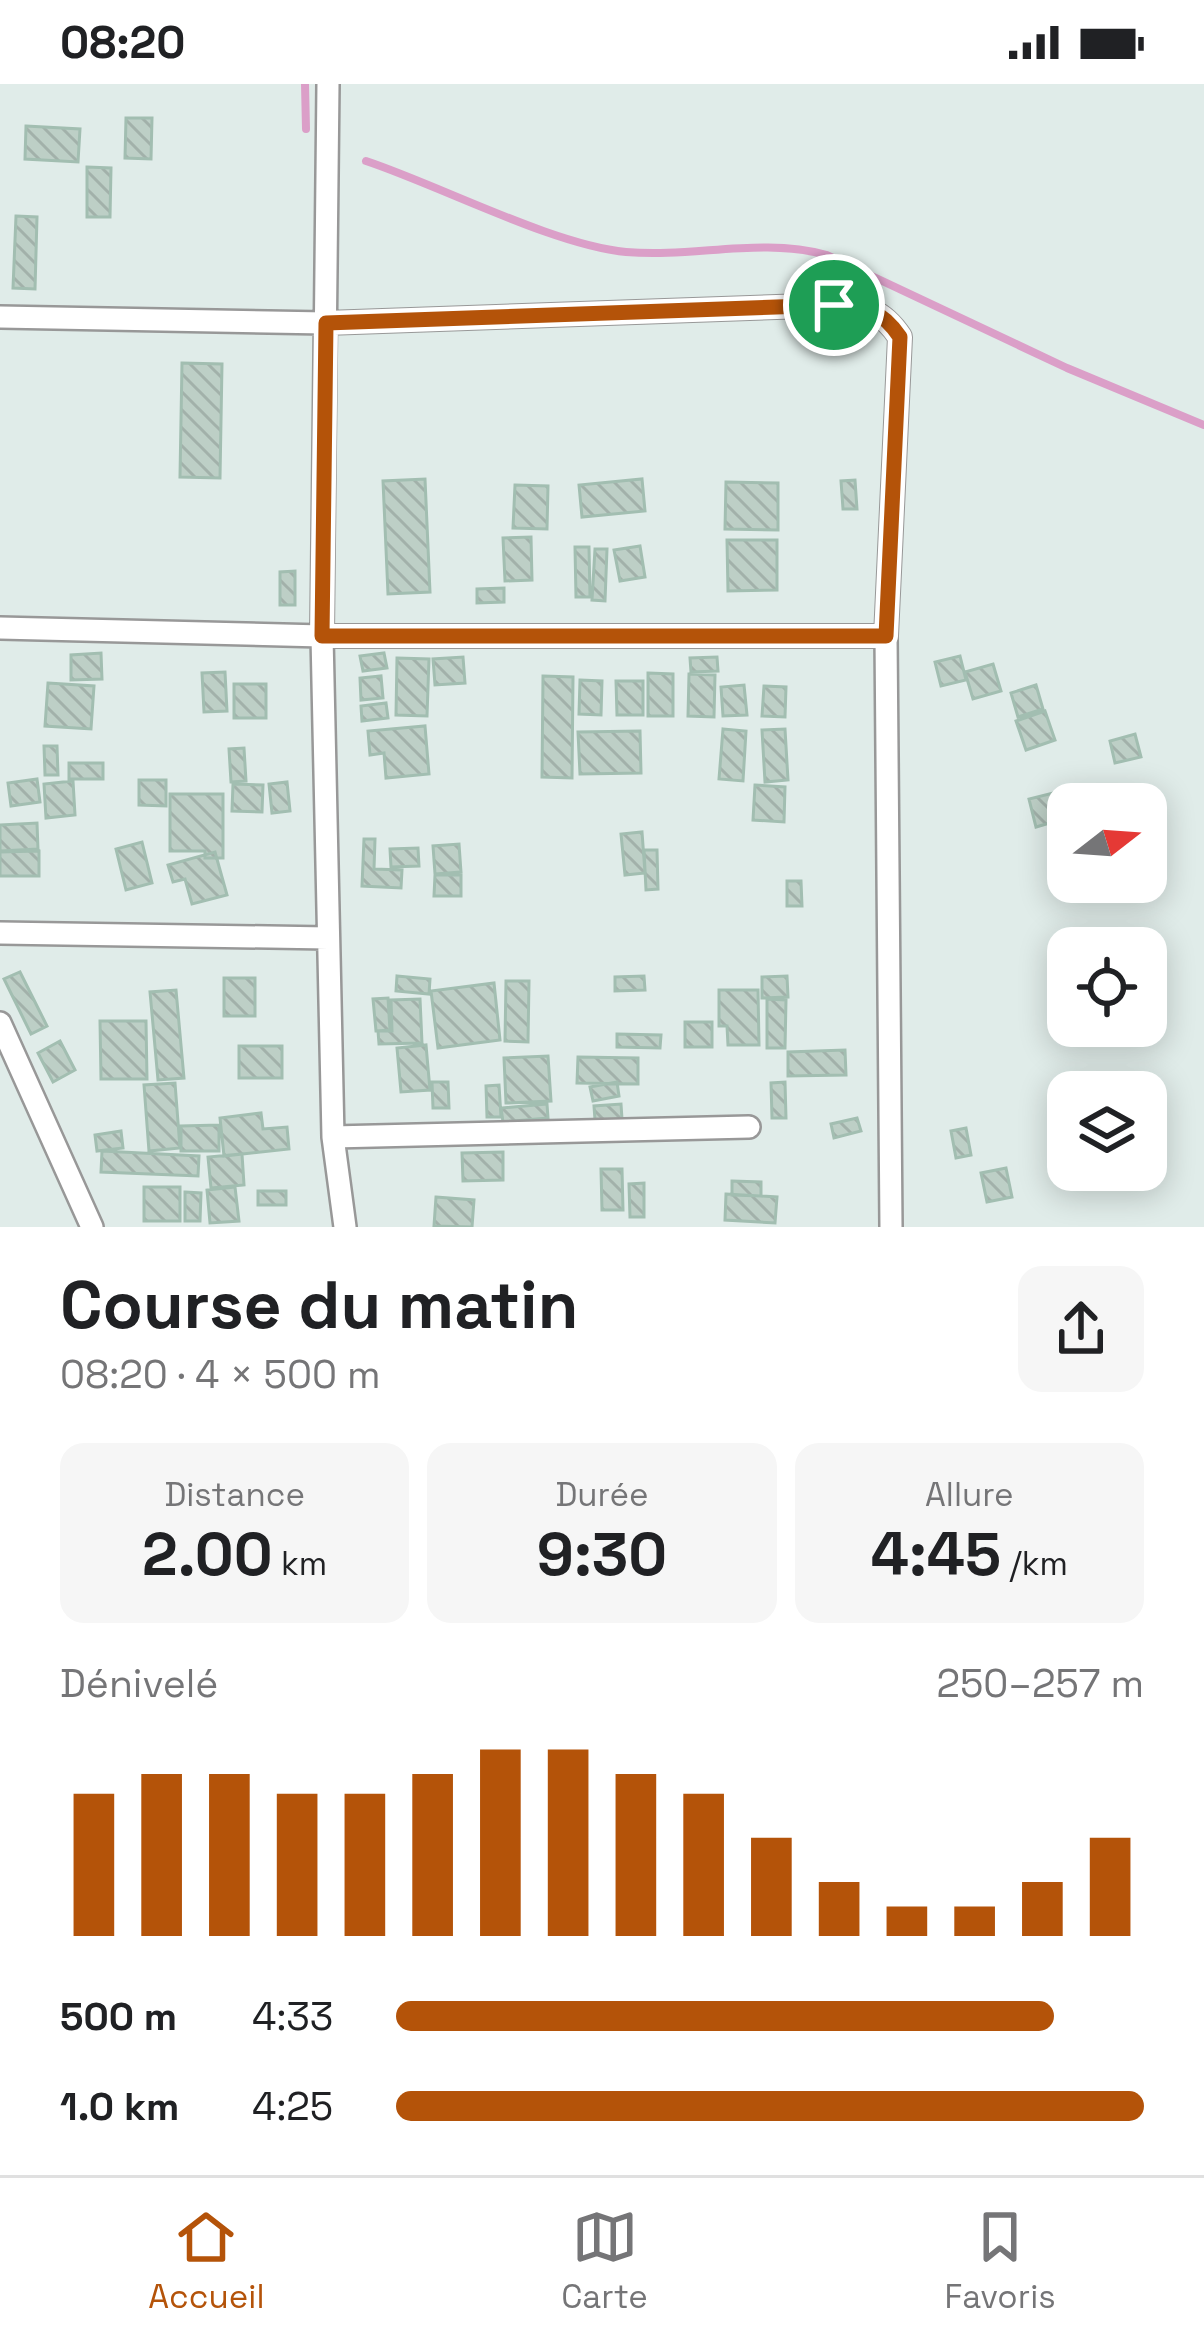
<!DOCTYPE html>
<html lang="fr">
<meta charset="utf-8">
<style>
body{margin:0;font-family:"Space Grotesk",sans-serif;background:#f6f6f6;color:#202124;height:100vh;display:flex;flex-direction:column;font-size:45px;white-space:nowrap}
*{box-sizing:border-box;margin:0}
p{font-size:39px;color:#757577}
.icon{flex:none;width:66px;height:66px;fill:none;stroke:currentColor;stroke-width:2;stroke-linecap:round;stroke-linejoin:round}
.map{position:relative;height:1143px;overflow:hidden}
.sheet{display:flex;flex-direction:column;background:#fff;flex:1}
.sheet>*{flex:none}
.needle{width:78px;rotate:73deg}
.tools{position:absolute;left:1047px;top:699px;display:grid;gap:24px}
.tools a{display:grid;place-items:center;width:120px;height:120px;border-radius:24px;background:#fff;box-shadow:0 6px 30px #0003;font-size:60px}
.pin{position:absolute;display:grid;place-items:center;width:102px;height:102px;color:#fff;margin:-51px;border:6px solid #fff;border-radius:50%;box-shadow:0 3px 12px #0007}
.round{display:grid;place-items:center;flex:none;width:126px;height:126px;border-radius:24px;background:#f6f6f6}
.overview{display:flex;align-items:center;justify-content:space-between;height:204px;padding:0 60px}
h1{font-size:66px;font-weight:700;line-height:90px}
.stats{display:grid;grid-template-columns:repeat(3,1fr);gap:18px;height:204px;padding:12px 60px}
.stats div{display:grid;align-content:center;border-radius:24px;background:#f6f6f6;text-align:center}
.stats b{font-size:60px;font-weight:700}
.stats small{font-size:33px;font-weight:400}
.stats p{font-size:33px}
.chart{height:336px;padding:24px 60px}
.chart p{display:flex;justify-content:space-between}
.chart svg{width:100%;height:216px;margin-top:12px;stroke:#b45309;stroke-width:6}
ul{padding:0 60px;list-style:none;font-size:39px}
li{display:grid;grid-template-columns:192px 144px 1fr;align-items:center;height:90px}
li i{height:30px;border-radius:15px;background:#b45309}
.status{display:flex;justify-content:space-between;align-items:center;height:84px;padding:0 60px;background:#fff;direction:ltr}
.status svg{height:33px;fill:currentColor}
.dock{display:flex;justify-content:space-around;align-items:center;height:168px;border-top:3px solid #e0e0e0;background:#fff;font-size:33px;color:#757577}
.dock a{display:grid;justify-items:center;gap:6px}
.dock .active{color:#b45309}
.map>svg:first-child{display:block}
.lines{fill:none;stroke-linecap:round;stroke-linejoin:round}
.stream{stroke:#db9fc8;stroke-width:8}
.building{fill:url(#building-back-hatch);stroke:#a2beb1;stroke-width:3}
.minor-casing{stroke:#989898;stroke-width:26}
.minor{stroke:#fff;stroke-width:21}
.route-casing{stroke:#fff;stroke-width:24}
.route{stroke:#b45309;stroke-width:15}
</style>
<div class="status"><b>08:20</b><svg viewBox="0 0 49 12"><path d="M0 12V9h3v3zM5 12V6h3v6zM10 12V3h3v9zM15 12V0h3v12zM26 1h20v11H26zM47 4h2v5h-2z"/></svg></div>
<div class="map">
<svg width="1204" height="1143" viewBox="0 0 1204 1143">
<defs>
<pattern id="building-back-hatch" width="6" height="6" patternUnits="userSpaceOnUse" patternTransform="scale(3)"><rect width="6" height="6" fill="#bdcfc6"/><path d="M-1 5l2 2M0 0l6 6M5-1l2 2" fill="none" stroke="#a2b1aa"/></pattern>
</defs>
<rect width="100%" height="100%" fill="#e0ece9"/>
<g class="lines">
<path class="stream" d="M 305,0 L 306,45
M 366,77 C 441,102 553,161 626,168 C 694,174 760,153 827,171 L 1067,284 L 1204,341"/>
</g>
<path class="building" d="M 126,34 L 152,34 L 151,75 L 125,74 Z
M 26,42 L 80,45 L 78,78 L 25,75 Z
M 87,83 L 111,84 L 110,133 L 87,133 Z
M 16,132 L 37,133 L 35,205 L 13,204 Z
M 182,279 L 222,280 L 220,394 L 180,393 Z
M 425,395 L 430,508 L 388,510 L 383,397 Z
M 642,395 L 645,427 L 582,433 L 579,401 Z
M 855,396 L 857,425 L 843,425 L 841,397 Z
M 726,398 L 778,399 L 778,446 L 725,445 Z
M 515,401 L 548,402 L 547,445 L 513,444 Z
M 531,453 L 532,496 L 505,497 L 503,454 Z
M 727,456 L 777,456 L 777,506 L 728,507 Z
M 640,462 L 645,493 L 620,497 L 614,466 Z
M 575,463 L 589,463 L 590,513 L 576,513 Z
M 595,465 L 607,465 L 605,517 L 592,516 Z
M 295,487 L 295,521 L 280,521 L 280,488 Z
M 504,504 L 504,518 L 477,519 L 477,505 Z
M 101,569 L 102,595 L 71,596 L 71,571 Z
M 384,569 L 387,584 L 363,587 L 360,572 Z
M 960,572 L 966,596 L 941,602 L 935,578 Z
M 463,573 L 465,599 L 435,601 L 433,575 Z
M 717,573 L 718,587 L 691,588 L 690,574 Z
M 397,574 L 429,575 L 427,632 L 396,631 Z
M 993,580 L 1001,607 L 973,615 L 965,588 Z
M 225,588 L 227,627 L 204,628 L 202,589 Z
M 648,589 L 673,590 L 673,632 L 648,632 Z
M 689,590 L 715,591 L 714,633 L 688,632 Z
M 381,592 L 383,614 L 361,616 L 360,594 Z
M 543,592 L 573,593 L 572,694 L 542,693 Z
M 580,596 L 602,597 L 601,631 L 579,630 Z
M 616,597 L 643,597 L 643,631 L 617,631 Z
M 48,599 L 94,602 L 91,645 L 45,642 Z
M 234,600 L 266,600 L 266,634 L 234,634 Z
M 744,601 L 747,631 L 723,632 L 721,603 Z
M 1036,601 L 1043,625 L 1018,633 L 1011,609 Z
M 764,602 L 786,603 L 785,633 L 762,632 Z
M 386,619 L 388,634 L 362,637 L 361,622 Z
M 1045,627 L 1055,656 L 1026,666 L 1016,637 Z
M 425,642 L 429,690 L 386,694 L 384,669 L 370,671 L 368,647 Z
M 723,645 L 746,647 L 743,697 L 719,695 Z
M 785,645 L 788,696 L 765,698 L 762,646 Z
M 640,647 L 641,689 L 580,690 L 578,648 Z
M 1135,650 L 1141,673 L 1115,679 L 1110,657 Z
M 44,662 L 57,662 L 58,691 L 45,691 Z
M 244,664 L 246,697 L 231,698 L 229,665 Z
M 69,679 L 103,679 L 103,695 L 69,695 Z
M 37,695 L 40,718 L 11,722 L 8,699 Z
M 139,696 L 166,696 L 166,722 L 139,721 Z
M 73,697 L 75,731 L 46,734 L 44,700 Z
M 287,698 L 290,727 L 272,729 L 269,700 Z
M 233,700 L 263,701 L 262,728 L 232,727 Z
M 755,701 L 785,703 L 784,738 L 753,736 Z
M 1053,709 L 1060,736 L 1036,743 L 1029,715 Z
M 170,710 L 223,710 L 223,774 L 205,774 L 205,767 L 170,767 Z
M 37,739 L 38,765 L 0,767 L 0,741 Z
M 642,748 L 645,789 L 625,791 L 621,750 Z
M 364,755 L 375,755 L 374,785 L 402,786 L 401,804 L 362,802 Z
M 142,758 L 152,799 L 126,806 L 116,765 Z
M 459,760 L 461,788 L 435,790 L 433,762 Z
M 418,764 L 419,782 L 391,783 L 390,765 Z
M 644,766 L 657,766 L 658,805 L 646,806 Z
M 39,767 L 39,792 L 0,792 L 0,768 Z
M 215,768 L 227,811 L 192,820 L 185,795 L 173,798 L 168,781 Z
M 435,791 L 461,791 L 461,812 L 434,812 Z
M 787,797 L 801,797 L 802,822 L 787,822 Z
M 20,888 L 47,942 L 31,950 L 4,895 Z
M 397,892 L 430,895 L 429,910 L 396,907 Z
M 644,892 L 645,906 L 615,907 L 615,893 Z
M 787,892 L 788,913 L 762,914 L 762,893 Z
M 224,894 L 255,894 L 255,932 L 224,932 Z
M 506,897 L 529,897 L 528,958 L 505,957 Z
M 494,899 L 500,956 L 438,964 L 431,907 Z
M 176,906 L 184,994 L 158,996 L 150,908 Z
M 719,906 L 758,906 L 759,961 L 728,961 L 727,942 L 719,942 Z
M 388,914 L 390,946 L 376,947 L 373,915 Z
M 420,915 L 422,959 L 379,960 L 378,947 L 392,947 L 391,916 Z
M 767,915 L 786,916 L 785,964 L 767,964 Z
M 100,937 L 146,937 L 147,995 L 101,995 Z
M 685,938 L 712,938 L 712,963 L 685,963 Z
M 617,950 L 661,951 L 660,964 L 617,963 Z
M 60,957 L 75,986 L 53,998 L 38,969 Z
M 426,961 L 430,1006 L 401,1008 L 397,964 Z
M 239,962 L 282,962 L 282,994 L 239,994 Z
M 845,966 L 846,991 L 788,992 L 788,968 Z
M 548,972 L 551,1017 L 506,1019 L 504,974 Z
M 578,973 L 638,974 L 638,1000 L 577,999 Z
M 432,998 L 448,998 L 449,1024 L 433,1024 Z
M 617,998 L 619,1012 L 593,1017 L 590,1003 Z
M 785,998 L 786,1034 L 772,1034 L 771,999 Z
M 175,999 L 180,1064 L 149,1067 L 144,1001 Z
M 499,1001 L 501,1033 L 487,1033 L 486,1002 Z
M 547,1020 L 548,1034 L 503,1038 L 501,1024 Z
M 621,1020 L 622,1035 L 595,1036 L 594,1022 Z
M 261,1029 L 263,1045 L 287,1043 L 289,1065 L 224,1072 L 220,1034 Z
M 857,1034 L 861,1047 L 834,1054 L 831,1040 Z
M 219,1041 L 219,1067 L 181,1067 L 181,1042 Z
M 966,1044 L 971,1071 L 956,1074 L 951,1047 Z
M 121,1047 L 123,1064 L 97,1067 L 95,1051 Z
M 102,1067 L 199,1072 L 198,1092 L 101,1088 Z
M 503,1068 L 503,1096 L 463,1097 L 462,1069 Z
M 242,1070 L 244,1101 L 211,1104 L 208,1073 Z
M 1006,1084 L 1012,1113 L 987,1118 L 981,1089 Z
M 601,1085 L 622,1085 L 623,1126 L 602,1126 Z
M 732,1097 L 761,1098 L 761,1112 L 732,1111 Z
M 644,1099 L 644,1133 L 630,1133 L 629,1100 Z
M 144,1103 L 180,1103 L 180,1137 L 144,1137 Z
M 235,1103 L 239,1137 L 210,1139 L 207,1106 Z
M 258,1107 L 286,1107 L 286,1121 L 258,1121 Z
M 185,1108 L 201,1109 L 200,1137 L 185,1137 Z
M 726,1110 L 777,1113 L 775,1139 L 725,1136 Z
M 436,1113 L 474,1116 L 472,1143 L 434,1142 Z"/>
<g class="lines">
<defs>
<path id="minor" d="M 328,0 L 322,552 L 333,1053 L 345,1143
M 0,233 L 326,239 L 834,221 C 866,223 882,226 900,253 L 886,552 L 891,1143
M 0,544 L 322,552 L 886,552
M 0,849 L 328,854
M 0,939 L 92,1143
M 333,1053 L 749,1043"/>
</defs>
<use href="#minor" class="minor-casing"/>
<use href="#minor" class="minor"/>
</g>
<g class="lines">
<defs>
<path id="route" d="M 834,221 C 866,223 882,226 900,253 L 886,552 L 322,552 L 326,239 Z"/>
</defs>
<use href="#route" class="route-casing"/>
<use href="#route" class="route"/>
</g>
</svg>
<div class="tools">
<a><svg class="needle" viewBox="-14 -14 28 28"><path d="M0-13l5 13h-10z" fill="#e53935"/><path d="M0 13l5-13h-10z" fill="#757577"/></svg></a>
<a><svg class="icon" aria-label="locate" viewBox="0 0 24 24"><circle cx="12" cy="12" r="6"/><path d="M12 2v4M12 18v4M2 12h4M18 12h4"/></svg></a>
<a><svg class="icon" aria-label="layers" viewBox="0 0 24 24"><path d="M12 4l9 5-9 5-9-5zM3 14l9 5 9-5"/></svg></a>
</div>
<div class="pin" style="left:834px;top:221px;background:#1e9e55"><svg class="icon" aria-label="arrive" viewBox="0 0 24 24"><path d="M6 21V4h12l-3 4 3 4H6"/></svg></div>
</div>
<section class="sheet">
<div class="overview"><div><h1>Course du matin</h1><p>08:20 · 4 × 500 m</p></div><a class="round"><svg class="icon" aria-label="share" viewBox="0 0 24 24"><path d="M12 15V3M7 8l5-5 5 5M5 13v7h14v-7"/></svg></a></div>
<div class="stats">
<div><p>Distance</p><b>2.00<small> km</small></b></div>
<div><p>Durée</p><b>9:30</b></div>
<div><p>Allure</p><b>4:45<small> /km</small></b></div>
</div>
<div class="chart"><p><span>Dénivelé</span>250–257 m</p>
<svg viewBox="0 0 160 44" preserveAspectRatio="none"><path d="M5 44V15M15 44V11M25 44V11M35 44V15M45 44V15M55 44V11M65 44V6M75 44V6M85 44V11M95 44V15M105 44V24M115 44V33M125 44V38M135 44V38M145 44V33M155 44V24"/></svg>
</div>
<ul>
<li><b>500 m</b>4:33<i style="width:88%"></i></li>
<li><b>1.0 km</b>4:25<i style="width:100%"></i></li>
</ul>
</section>
<nav class="dock">
<a class="active"><svg class="icon" aria-label="home" viewBox="0 0 24 24"><path d="M3 11l9-7 9 7M6 9v11h12V9"/></svg>Accueil</a>
<a><svg class="icon" aria-label="map" viewBox="0 0 24 24"><path d="M3 6l6-2 6 2 6-2v14l-6 2-6-2-6 2zM9 4v14M15 6v14"/></svg>Carte</a>
<a><svg class="icon" aria-label="saved" viewBox="0 0 24 24"><path d="M7 4h10v16l-5-4-5 4z"/></svg>Favoris</a>
</nav>
